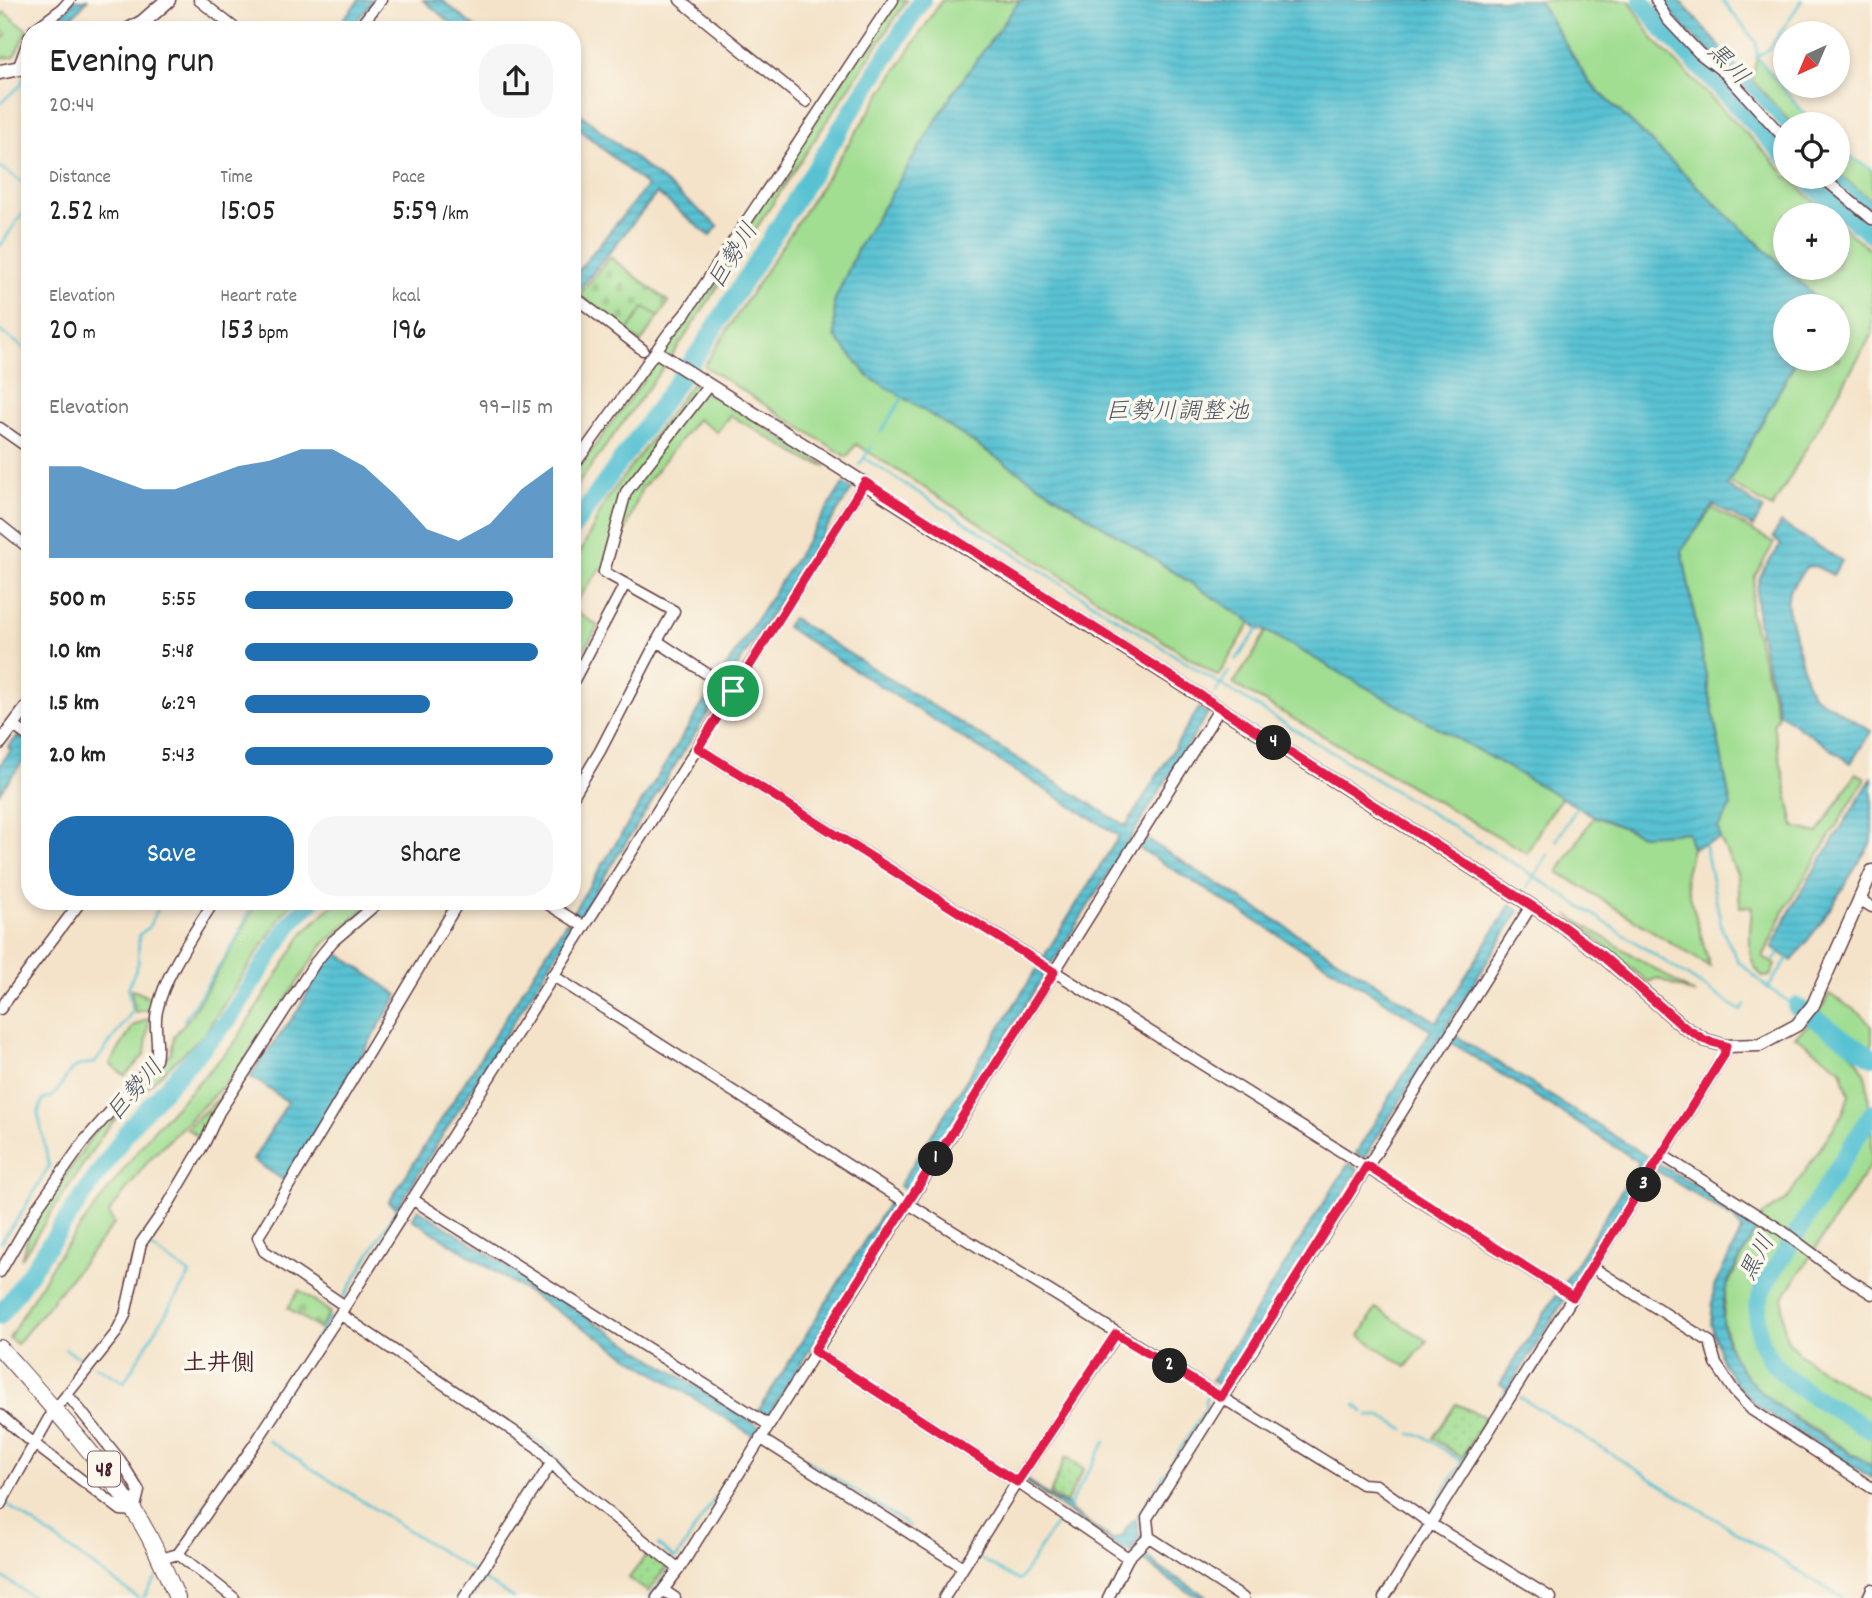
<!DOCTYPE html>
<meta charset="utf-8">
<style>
body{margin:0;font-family:Dekko,"Klee One",sans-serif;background:#f6f6f6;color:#222;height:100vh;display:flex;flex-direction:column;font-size:26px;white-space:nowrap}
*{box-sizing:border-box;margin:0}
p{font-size:23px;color:#767676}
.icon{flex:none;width:38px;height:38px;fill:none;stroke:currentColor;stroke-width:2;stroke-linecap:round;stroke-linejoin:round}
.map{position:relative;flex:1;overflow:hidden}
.details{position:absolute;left:21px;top:21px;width:560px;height:889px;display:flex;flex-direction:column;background:#fff;border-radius:28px;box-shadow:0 4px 10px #0003}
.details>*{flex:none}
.needle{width:46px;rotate:224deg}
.tools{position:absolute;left:1773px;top:21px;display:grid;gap:14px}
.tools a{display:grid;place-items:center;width:77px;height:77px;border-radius:50%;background:#fff;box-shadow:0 4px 10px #0003;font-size:35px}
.pin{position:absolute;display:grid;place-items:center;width:60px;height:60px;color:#fff;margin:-30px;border:4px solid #fff;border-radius:50%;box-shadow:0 2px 7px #0007}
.km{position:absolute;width:35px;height:35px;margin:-18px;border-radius:50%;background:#222;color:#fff;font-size:19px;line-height:35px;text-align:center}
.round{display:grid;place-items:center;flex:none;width:74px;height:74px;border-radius:28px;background:#f6f6f6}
.overview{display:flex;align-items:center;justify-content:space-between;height:119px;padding:0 28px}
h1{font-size:38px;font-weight:600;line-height:52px}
.stats{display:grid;grid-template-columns:repeat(3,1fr);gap:10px;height:119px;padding:7px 28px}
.stats div{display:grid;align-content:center}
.stats b{font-size:30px;font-weight:600}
.stats small{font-size:19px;font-weight:400}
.stats p{font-size:19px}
.chart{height:196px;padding:14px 28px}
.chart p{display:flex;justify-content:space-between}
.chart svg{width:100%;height:126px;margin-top:7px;fill:#1f6fb2;opacity:.7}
.primary-button{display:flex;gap:14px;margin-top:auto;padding:14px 28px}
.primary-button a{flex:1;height:80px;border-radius:28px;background:#1f6fb2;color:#fff;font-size:28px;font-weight:600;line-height:80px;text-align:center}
.primary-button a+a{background:#f6f6f6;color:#222}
ul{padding:0 28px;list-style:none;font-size:23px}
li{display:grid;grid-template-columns:112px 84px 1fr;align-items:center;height:52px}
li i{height:18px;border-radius:9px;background:#1f6fb2}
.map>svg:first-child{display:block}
.grass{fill:#a1de92;stroke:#767e5e;stroke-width:2}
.cemetery{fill:url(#cemetery-stones);stroke:#767e5e;stroke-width:2}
.garden{fill:url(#garden-dots);stroke:#767e5e;stroke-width:2}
.water{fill:url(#water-rules);stroke:#51707f;stroke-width:2}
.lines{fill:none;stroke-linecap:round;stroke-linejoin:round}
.stream{stroke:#58c2d3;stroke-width:2.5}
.canal{stroke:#58c2d3;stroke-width:10}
.river{stroke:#58c2d3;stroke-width:18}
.minor-casing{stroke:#643c43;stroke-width:13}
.tertiary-casing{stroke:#643c43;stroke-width:15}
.secondary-casing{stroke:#643c43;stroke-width:17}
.primary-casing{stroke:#643c43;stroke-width:18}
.minor{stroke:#fff;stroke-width:10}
.tertiary{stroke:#fff;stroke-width:12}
.secondary{stroke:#fff;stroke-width:14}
.primary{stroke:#fff;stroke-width:16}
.route-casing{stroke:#fff;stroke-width:14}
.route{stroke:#e11d48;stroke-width:9}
.labels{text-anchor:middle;stroke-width:7;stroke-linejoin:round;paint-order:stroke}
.shield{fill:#fbf7ec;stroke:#7f6065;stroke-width:2}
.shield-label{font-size:21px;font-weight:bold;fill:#4a1f2b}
.water-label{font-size:24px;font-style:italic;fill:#4f5866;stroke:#fbf7ec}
.neighbourhood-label{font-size:24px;font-weight:bold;fill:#4a1f2b;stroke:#fbf7ec}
</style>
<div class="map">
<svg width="1872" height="1598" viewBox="0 0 1872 1598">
<defs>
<pattern id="cemetery-stones" width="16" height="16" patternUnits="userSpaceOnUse" patternTransform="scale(1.75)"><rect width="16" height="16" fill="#a1de92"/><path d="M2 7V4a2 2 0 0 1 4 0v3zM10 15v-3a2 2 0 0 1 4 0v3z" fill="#8cbe7e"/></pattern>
<pattern id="garden-dots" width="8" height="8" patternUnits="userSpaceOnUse" patternTransform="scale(1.75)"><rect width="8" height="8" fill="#a1de92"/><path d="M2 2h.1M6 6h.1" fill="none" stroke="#8cbe7e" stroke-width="1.8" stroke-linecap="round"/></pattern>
<pattern id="water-rules" width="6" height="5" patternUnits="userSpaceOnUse" patternTransform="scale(1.75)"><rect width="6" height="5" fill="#58c2d3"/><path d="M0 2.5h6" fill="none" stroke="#4ea6b5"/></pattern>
</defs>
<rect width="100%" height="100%" fill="#fbf7ec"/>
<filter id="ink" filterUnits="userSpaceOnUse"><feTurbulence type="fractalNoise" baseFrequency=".0143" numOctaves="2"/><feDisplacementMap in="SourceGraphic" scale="14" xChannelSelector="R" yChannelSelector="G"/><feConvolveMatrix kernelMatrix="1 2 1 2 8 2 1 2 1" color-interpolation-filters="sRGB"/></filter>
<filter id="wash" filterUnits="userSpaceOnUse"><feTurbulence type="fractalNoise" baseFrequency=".00686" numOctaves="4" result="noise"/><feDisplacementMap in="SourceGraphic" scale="28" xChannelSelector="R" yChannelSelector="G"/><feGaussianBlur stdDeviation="1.57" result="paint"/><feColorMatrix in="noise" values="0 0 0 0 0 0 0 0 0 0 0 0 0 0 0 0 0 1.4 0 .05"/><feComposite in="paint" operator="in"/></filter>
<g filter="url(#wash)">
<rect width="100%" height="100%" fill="#f4e3c9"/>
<path class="grass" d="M 895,0 L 907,0 L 678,347 L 578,484 L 572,496 L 572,477 L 670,343 Z
M 942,0 L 1020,0 L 953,93 L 858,248 L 834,302 L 869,377 L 903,397 L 1251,622 L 1218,676 L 856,444 L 847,457 L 704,366 Z
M 1538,0 L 1629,0 L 1653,39 L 1785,173 L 1785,177 L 1789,177 L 1828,215 L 1785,215 L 1785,268 L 1838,268 L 1838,223 L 1872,251 L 1872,334 L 1772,508 L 1728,482 L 1797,359 L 1838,359 L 1838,306 L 1818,306 L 1816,297 L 1723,211 L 1589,82 Z
M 4,12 L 27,30 L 14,57 L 0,58 L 0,41 L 6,35 L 0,28 L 0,17 Z
M 1757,57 L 1802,111 L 1816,124 L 1792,124 L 1752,80 Z
M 1838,144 L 1851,157 L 1872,170 L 1872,201 L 1838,173 Z
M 644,306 L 659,316 L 641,342 L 627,332 Z
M 692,383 L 827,466 L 809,461 L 730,415 L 717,432 L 697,419 L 641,490 L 611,569 L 600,569 L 572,607 L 572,569 L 606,501 Z
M 1712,508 L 1774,543 L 1755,576 L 1750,611 L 1778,717 L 1773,724 L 1794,827 L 1818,833 L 1856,773 L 1866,778 L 1785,909 L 1763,957 L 1775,965 L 1770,976 L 1764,977 C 1743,963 1751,929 1752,906 L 1740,907 L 1738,876 L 1720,839 L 1718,828 L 1731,807 L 1682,550 Z
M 572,609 L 598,626 L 584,650 L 572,643 Z
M 1266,631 L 1562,797 L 1547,817 L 1527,853 L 1233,684 L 1255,652 Z
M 1594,816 L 1642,835 L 1687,832 L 1692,848 L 1685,878 L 1710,967 L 1558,872 Z
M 257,901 L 294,901 L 284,912 L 205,1033 L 127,1106 L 105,1131 L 21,1259 L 31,1227 L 96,1130 L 145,1076 L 171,1053 L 174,1036 L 189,1018 L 238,939 Z
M 337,901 L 373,901 L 322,946 L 236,1073 L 149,1160 L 109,1213 L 114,1224 L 17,1344 L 9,1338 L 56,1259 L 152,1132 L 234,1044 L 304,932 Z
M 1568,915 L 1695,994 L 1657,978 L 1648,982 Z
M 1829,994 L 1861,1014 L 1872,1026 L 1872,1053 L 1864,1044 L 1819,1014 Z
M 149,1018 L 145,1054 L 125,1076 L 110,1064 L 133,1026 Z
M 1809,1024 C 1848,1049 1872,1057 1868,1111 L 1757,1288 C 1752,1305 1748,1323 1753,1341 C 1764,1382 1836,1415 1872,1437 L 1872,1466 L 1768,1400 L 1747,1378 L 1732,1357 L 1723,1321 L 1726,1289 L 1757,1226 L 1763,1215 L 1787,1199 L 1843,1113 L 1849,1095 L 1841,1069 L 1795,1036 Z
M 1872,1126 L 1872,1162 L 1783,1298 C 1783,1311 1782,1331 1789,1342 C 1802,1362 1851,1387 1872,1400 L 1872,1426 C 1831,1400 1772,1377 1762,1325 C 1760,1315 1764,1302 1766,1292 Z
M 1376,1308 L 1427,1341 L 1406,1367 L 1360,1336 Z"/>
<path class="cemetery" d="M 610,257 L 669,302 L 659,316 L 644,307 L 627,332 L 579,295 Z
M 299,1290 L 330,1312 L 319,1329 L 288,1308 Z"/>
<path class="garden" d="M 131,989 L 155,1000 L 152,1009 L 135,1012 Z
M 223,1095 L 201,1139 L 186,1128 Z
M 1456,1404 L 1485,1417 L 1462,1458 L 1433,1438 Z
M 1066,1456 L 1084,1469 L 1066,1503 L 1050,1494 Z
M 650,1550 L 668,1565 L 648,1592 L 629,1578 Z"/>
<path class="water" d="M 75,0 L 87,0 C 73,16 65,30 42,30 L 57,19 Z
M 359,0 L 374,0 L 349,30 L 334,30 Z
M 423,0 L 442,0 L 478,30 L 459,30 Z
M 1020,0 L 1538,0 L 1589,82 L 1723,211 L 1816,297 L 1818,306 L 1785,306 L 1785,359 L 1797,359 L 1727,486 L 1763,509 L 1753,527 L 1714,505 L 1682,550 L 1731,807 L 1718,828 L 1720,839 L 1692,848 L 1687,832 L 1642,835 L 1594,816 L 1266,631 L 1258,629 L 1251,622 L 903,397 L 869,377 L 835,337 L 834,302 L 858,248 L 953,93 Z
M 1662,0 L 1679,0 C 1697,21 1714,37 1730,61 L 1726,66 C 1703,45 1679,27 1662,0 Z
M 572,107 L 718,226 L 710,236 L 657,193 L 579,290 L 572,285 L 572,278 L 647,186 L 572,123 Z
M 843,484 L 852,489 L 729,679 L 721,675 Z
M 1781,523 L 1842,561 L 1833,575 L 1815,566 L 1806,567 L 1789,591 L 1787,604 L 1806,681 L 1813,695 L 1871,731 L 1851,763 L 1779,713 C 1771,677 1746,605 1762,572 C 1767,563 1775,554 1781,545 L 1773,537 Z
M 792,618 L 1126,826 L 1199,708 L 1208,713 L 1052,964 L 1043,958 L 1119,836 L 786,627 Z
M 714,686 L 722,691 L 580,915 L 573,912 Z
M 18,736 L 30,744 L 30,764 L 24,760 L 0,792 L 0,765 L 11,750 L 8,747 Z
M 1872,778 L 1872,841 L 1823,920 L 1792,961 L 1772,947 L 1793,905 Z
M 1145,838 L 1437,1022 L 1510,905 L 1519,911 L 1445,1029 L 1662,1166 L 1751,1217 L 1757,1226 C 1749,1248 1732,1266 1726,1289 C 1702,1380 1810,1427 1872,1466 L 1872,1478 L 1758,1407 L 1738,1386 L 1723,1364 L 1711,1324 L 1714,1287 L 1742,1230 L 1734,1219 L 1648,1165 L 1571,1288 L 1564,1283 L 1639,1162 L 1441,1036 L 1364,1158 L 1356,1153 L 1431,1030 L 1139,848 Z
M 566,922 L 573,927 L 397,1208 L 389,1202 Z
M 335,951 L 398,995 L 285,1181 L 253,1160 L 288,1102 L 250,1076 L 299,1009 L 321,967 Z
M 1037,969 L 1045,974 L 908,1192 L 899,1186 Z
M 1349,1163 L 1358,1170 L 1220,1386 L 1212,1380 Z
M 890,1200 L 899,1206 L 768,1416 L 759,1410 Z
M 418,1209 L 761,1428 L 755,1437 L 412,1219 Z
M 1556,1295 L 1564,1300 L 1507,1392 L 1505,1391 L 1506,1388 L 1500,1384 Z
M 1025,1479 L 1053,1499 L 1070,1506 L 1071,1511 L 1113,1540 L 1123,1536 L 1129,1523 L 1136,1519 L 1140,1538 L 1132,1547 L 1139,1554 L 1143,1552 L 1160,1568 L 1209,1598 C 1190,1598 1160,1573 1145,1561 L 1135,1562 L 1134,1561 L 1136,1557 L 1128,1550 L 1122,1550 L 1023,1480 Z"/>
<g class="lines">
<path class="stream" d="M 1722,0 L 1756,42 L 1757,57 L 1802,111 L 1816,124
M 1757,57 L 1770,48 L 1802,0
M 0,103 L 21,85 L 26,71
M 1838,144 L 1851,157 L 1872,170
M 0,167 L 24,183
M 0,246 L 30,202
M 0,331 L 30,352
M 881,432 L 903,397
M 864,458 L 871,447
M 859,465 L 864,458 L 1220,684 L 1534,876 L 1741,1011 L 1745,1005
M 1236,660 L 1258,629
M 1215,693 L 1229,671
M 1556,841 L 1577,807
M 1705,846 L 1722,929 L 1738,961 L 1768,988
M 1527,888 L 1548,854
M 1788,958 L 1768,988 L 1796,1006
M 1774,961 L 1779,952
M 184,1020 L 237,939 L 253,901
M 0,1242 L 19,1217 L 49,1166 L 38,1113 L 43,1100 C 65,1093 62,1073 78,1066 C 83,1064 90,1064 95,1063 L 132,1012 L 128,988 L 138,964 L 139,935 L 148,928 L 162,901
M 344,1297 L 397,1208
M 65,1349 L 89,1363
M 95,1366 L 124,1382 L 190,1274 L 148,1245
M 1520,1397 L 1842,1598
M 1356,1405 L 1363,1412
M 1368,1416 L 1381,1416 L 1405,1430
M 525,1433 L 548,1448 L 566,1470
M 1411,1434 L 1424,1436 L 1462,1462
M 769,1435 L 909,1526
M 267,1440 L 475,1573
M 5,1503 L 138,1598
M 1067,1509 L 1105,1442
M 199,1515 L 330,1317
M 1428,1517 L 1507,1389
M 1136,1519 L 1206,1408 L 1205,1400 L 1208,1395
M 658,1545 L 674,1558
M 977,1557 L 1019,1581 L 1060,1517
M 676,1559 L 755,1435
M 0,1575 L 34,1598
M 480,1577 L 513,1598
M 657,1592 L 655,1591 L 671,1567
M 143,1598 L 157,1577
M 471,1598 L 483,1580
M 649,1598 L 655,1591
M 1114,1598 L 1135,1561
M 1376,1598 L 1424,1522"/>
<path class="canal" d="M 1719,53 L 1785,125
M 1834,177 L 1872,208"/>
<path class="river" d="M 1641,0 L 1659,25 L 1785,156
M 1805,177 L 1823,195 L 1872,235
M 572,529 L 703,346 L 922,0
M 1796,1006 L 1872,1057
M 1872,1113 L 1763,1288 C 1735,1367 1817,1397 1872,1431
M 0,1316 L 132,1125 L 228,1020 L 292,921 L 312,901"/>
</g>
</g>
<g filter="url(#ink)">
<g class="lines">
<defs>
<path id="minor" d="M 199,0 L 237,30
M 680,0 L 806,102
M 1656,0 L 1667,19 L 1699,53 L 1725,73 L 1785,139
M 34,30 L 62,9 L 70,0
M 357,30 L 381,0
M 18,69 L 30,36
M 1822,177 L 1872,219
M 572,295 L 643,350
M 709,385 L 626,492 L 604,572 L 674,611 L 657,641 L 733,691
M 0,428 L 30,449
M 572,468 L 668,334 L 685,314 L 893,0
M 0,525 L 30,549
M 572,684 L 625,584
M 13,725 L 30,738
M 698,748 L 1573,1297
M 572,798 L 600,751 L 657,641
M 1859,899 L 1872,907
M 543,901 L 583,926
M 552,975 L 907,1203 L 1362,1484 L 1376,1485 L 1431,1524 L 1551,1598
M 0,1009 L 81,901
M 1662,1155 L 1724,1055 L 1726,1046
M 412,1199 L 769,1425
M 1592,1267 L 1710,1342 L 1716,1364 L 1734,1391 L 1752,1410 L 1872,1488
M 0,1272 L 37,1208 L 85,1140 L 156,1060 C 160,1044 153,1027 157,1011 C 165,973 194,934 214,901
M 345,1306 L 264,1251 L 258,1237 L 459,901
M 340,1314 L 537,1447 L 568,1480 L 679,1569
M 814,1351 L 1017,1482 L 1128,1558
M 61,1402 L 116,1333 L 125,1315 L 141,1243 L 169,1203 L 205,1142 L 219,1112 L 245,1072 L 315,963 L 333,941 L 380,901
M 0,1415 L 33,1443 L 121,1510 L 134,1511 L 139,1491 L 120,1460 L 67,1394
M 760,1438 L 963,1567
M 0,1505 L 49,1418
M 1149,1537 L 1147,1518 L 1531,906
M 1149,1537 L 1243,1598
M 178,1554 L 234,1598
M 161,1559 L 178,1554 L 256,1442 L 340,1314 L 865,482
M 663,1590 L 675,1598
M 464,1598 L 552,1462
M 657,1598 L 679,1569 L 1220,708
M 944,1598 L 1017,1482 L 1117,1334
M 1108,1598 L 1128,1558 L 1149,1537
M 1384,1598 L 1662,1155 L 1781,1230 L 1837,1272 L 1872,1294
M 1868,1598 L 1872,1589"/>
<path id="tertiary" d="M 657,352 L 1554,920 L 1599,953 L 1684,1027 L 1705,1040 L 1726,1046 L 1760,1045 L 1797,1025 L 1813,1005 L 1872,871
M 0,743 L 30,703"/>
<path id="secondary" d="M 129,30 L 143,22 L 168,0
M 0,72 L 30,66"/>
<path id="primary" d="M 0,1348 C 46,1400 95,1453 134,1511 C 152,1538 164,1568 177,1598"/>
</defs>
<use href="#minor" class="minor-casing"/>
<use href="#tertiary" class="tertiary-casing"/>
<use href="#secondary" class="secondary-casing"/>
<use href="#primary" class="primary-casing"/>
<use href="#minor" class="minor"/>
<use href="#tertiary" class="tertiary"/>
<use href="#secondary" class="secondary"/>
<use href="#primary" class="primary"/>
</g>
</g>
<g class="lines" filter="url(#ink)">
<defs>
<path id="route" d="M 865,482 L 1554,920 L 1599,953 L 1684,1027 L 1705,1040 L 1726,1046 L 1724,1055 L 1573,1297 L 1367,1166 L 1221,1397 L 1116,1334 L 1017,1482 L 814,1351 L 1054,972 L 698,748 Z"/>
</defs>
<use href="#route" class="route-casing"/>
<use href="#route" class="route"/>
</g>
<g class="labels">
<rect class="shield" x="88" y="1451.5" width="32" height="35" rx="5"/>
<g class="shield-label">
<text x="104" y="1476">48</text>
</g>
<g class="water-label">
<text transform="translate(1729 63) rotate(46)" y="8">黒川</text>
<text transform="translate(732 255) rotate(-58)" y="8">巨勢川</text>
<text x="1177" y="418">巨勢川調整池</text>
<text transform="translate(134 1089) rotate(-49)" y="8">巨勢川</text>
<text transform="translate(1756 1257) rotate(-62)" y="8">黒川</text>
</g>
<g class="neighbourhood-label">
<text x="219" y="1370">土井側</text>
</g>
</g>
</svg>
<div class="tools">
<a><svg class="needle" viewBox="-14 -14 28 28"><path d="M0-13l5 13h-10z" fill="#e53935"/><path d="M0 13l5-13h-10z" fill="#767676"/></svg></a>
<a><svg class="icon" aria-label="locate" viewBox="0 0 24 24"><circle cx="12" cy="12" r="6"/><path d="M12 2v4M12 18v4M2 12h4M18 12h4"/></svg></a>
<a>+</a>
<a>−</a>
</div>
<div class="pin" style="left:733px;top:691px;background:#1e9e55"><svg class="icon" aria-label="arrive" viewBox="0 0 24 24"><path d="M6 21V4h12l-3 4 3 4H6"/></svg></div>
<b class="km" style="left:936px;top:1159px">1</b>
<b class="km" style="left:1170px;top:1366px">2</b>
<b class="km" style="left:1644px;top:1185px">3</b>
<b class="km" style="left:1274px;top:743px">4</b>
<section class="details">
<div class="overview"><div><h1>Evening run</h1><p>20:44</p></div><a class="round"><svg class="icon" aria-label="share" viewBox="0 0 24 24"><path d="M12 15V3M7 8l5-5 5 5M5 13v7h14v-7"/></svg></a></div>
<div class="stats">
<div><p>Distance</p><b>2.52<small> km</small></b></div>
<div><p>Time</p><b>15:05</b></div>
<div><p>Pace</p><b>5:59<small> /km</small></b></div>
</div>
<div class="stats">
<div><p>Elevation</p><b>20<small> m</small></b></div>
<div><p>Heart rate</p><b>153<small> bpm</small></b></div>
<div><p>kcal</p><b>196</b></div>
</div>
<div class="chart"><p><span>Elevation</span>99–115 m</p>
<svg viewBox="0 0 160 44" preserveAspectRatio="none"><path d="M0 44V12L10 12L20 16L30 20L40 20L50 16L60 12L70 10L80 6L90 6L100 12L110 22L120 34L130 38L140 32L150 20L160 12V44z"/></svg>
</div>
<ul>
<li><b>500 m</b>5:55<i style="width:87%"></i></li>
<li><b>1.0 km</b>5:48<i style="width:95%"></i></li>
<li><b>1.5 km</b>6:29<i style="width:60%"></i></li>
<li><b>2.0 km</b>5:43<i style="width:100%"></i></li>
</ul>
<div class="primary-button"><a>Save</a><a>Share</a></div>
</section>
</div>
